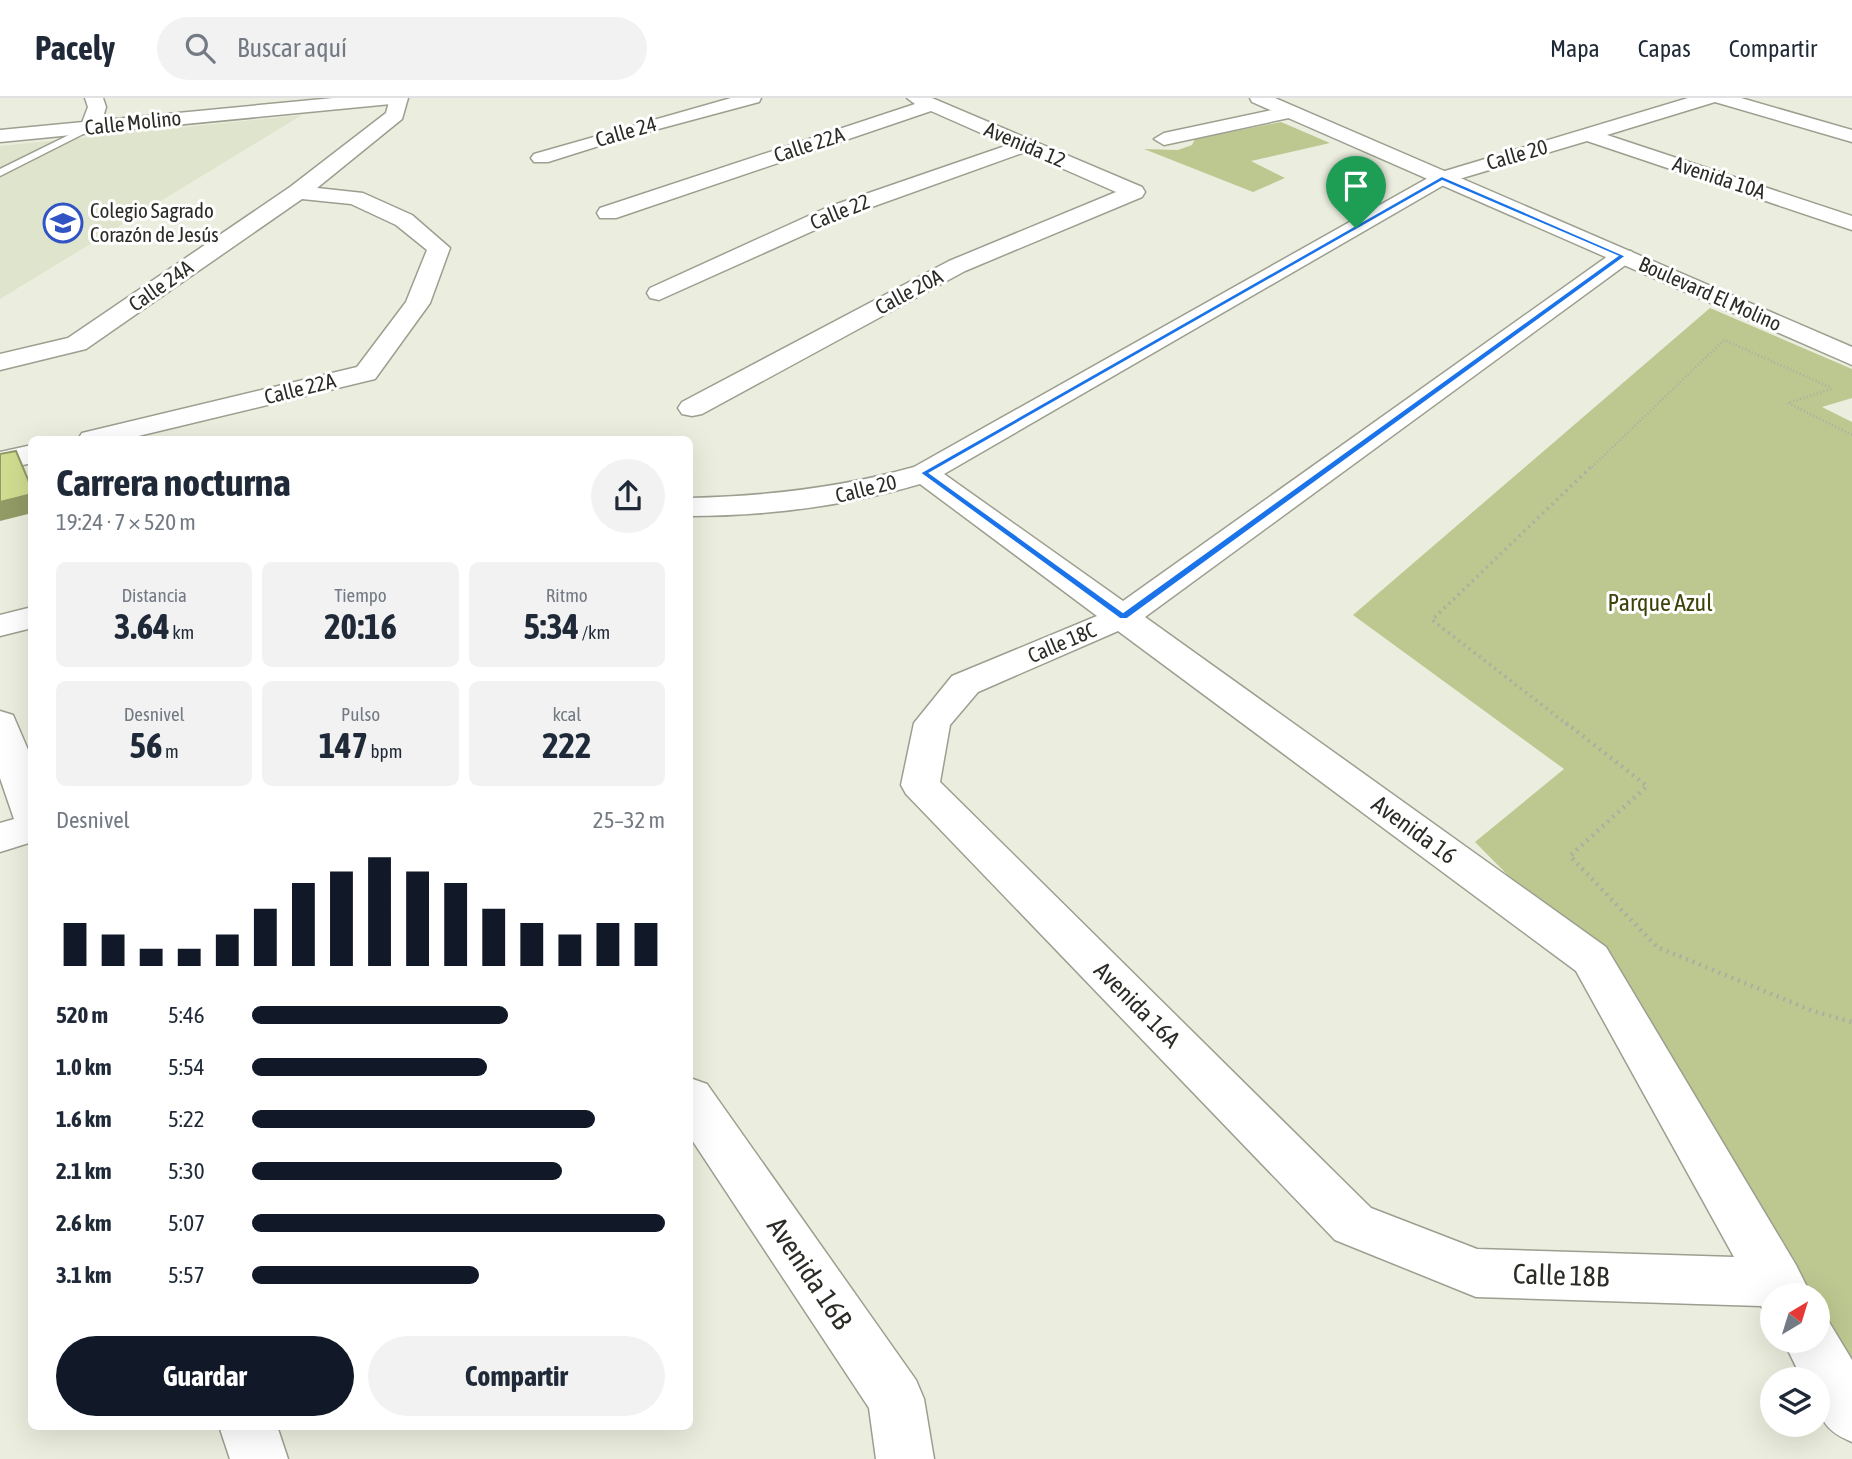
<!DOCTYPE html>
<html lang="es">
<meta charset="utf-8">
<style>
body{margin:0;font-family:"Asap Condensed",sans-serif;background:#f2f2f3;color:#1f2937;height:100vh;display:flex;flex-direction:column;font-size:26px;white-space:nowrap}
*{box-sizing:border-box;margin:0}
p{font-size:23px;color:#747a83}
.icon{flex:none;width:38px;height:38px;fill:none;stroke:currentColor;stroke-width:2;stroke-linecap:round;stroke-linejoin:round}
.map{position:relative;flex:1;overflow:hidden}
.panel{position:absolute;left:28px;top:338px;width:665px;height:994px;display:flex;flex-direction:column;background:#fff;border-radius:10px;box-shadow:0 7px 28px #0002}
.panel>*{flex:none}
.needle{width:46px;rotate:38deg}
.controls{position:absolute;left:1760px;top:1185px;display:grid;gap:14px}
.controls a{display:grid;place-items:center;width:70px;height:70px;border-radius:50%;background:#fff;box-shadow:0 7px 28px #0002;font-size:35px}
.pin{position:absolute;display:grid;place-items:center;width:60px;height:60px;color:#fff;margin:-72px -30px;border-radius:50% 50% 50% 0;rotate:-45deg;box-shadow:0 0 7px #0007}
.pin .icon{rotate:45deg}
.round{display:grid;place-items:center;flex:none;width:74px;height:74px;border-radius:37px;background:#f2f2f3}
.headline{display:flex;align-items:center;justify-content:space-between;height:119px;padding:0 28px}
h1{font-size:38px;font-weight:700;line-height:52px}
.figures{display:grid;grid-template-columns:repeat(3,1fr);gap:10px;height:119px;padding:7px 28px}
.figures div{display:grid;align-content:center;border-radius:10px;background:#f2f2f3;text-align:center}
.figures b{font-size:35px;font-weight:700}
.figures small{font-size:19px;font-weight:400}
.figures p{font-size:19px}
.chart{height:196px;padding:14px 28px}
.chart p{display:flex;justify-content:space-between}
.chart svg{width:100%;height:126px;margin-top:7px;stroke:#111827;stroke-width:6}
.button{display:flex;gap:14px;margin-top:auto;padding:14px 28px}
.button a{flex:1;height:80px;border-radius:42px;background:#111827;color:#fff;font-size:28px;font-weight:700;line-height:80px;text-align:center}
.button a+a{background:#f2f2f3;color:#1f2937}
ul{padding:0 28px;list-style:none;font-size:23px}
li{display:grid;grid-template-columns:112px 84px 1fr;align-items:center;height:52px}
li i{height:18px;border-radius:9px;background:#111827}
header{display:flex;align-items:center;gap:42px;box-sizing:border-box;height:98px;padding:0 35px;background:#fff;border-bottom:2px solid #e0e1e3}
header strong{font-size:33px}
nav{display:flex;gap:38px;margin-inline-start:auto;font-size:24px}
.search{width:490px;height:63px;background:#f2f2f3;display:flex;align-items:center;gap:18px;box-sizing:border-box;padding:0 24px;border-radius:38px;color:#747a83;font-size:26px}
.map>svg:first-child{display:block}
.built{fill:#dfe4cc}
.green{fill:#bdc790}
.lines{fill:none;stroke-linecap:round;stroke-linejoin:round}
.lane-casing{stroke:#9c9f8f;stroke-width:3}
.street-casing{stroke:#9c9f8f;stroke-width:3}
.secondary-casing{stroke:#9c9f8f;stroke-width:3}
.path-far2{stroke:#acaea1;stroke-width:2.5;stroke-dasharray:1 2.5;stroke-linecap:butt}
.path-far1{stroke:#acaea1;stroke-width:3.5;stroke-dasharray:2 4.5;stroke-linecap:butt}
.path{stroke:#acaea1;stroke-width:4.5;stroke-dasharray:2 5;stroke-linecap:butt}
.lane{fill:#fff;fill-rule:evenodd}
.street{fill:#fff;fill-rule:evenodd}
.secondary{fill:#fff;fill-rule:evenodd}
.shaded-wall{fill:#929b65}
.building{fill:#d0dd90;stroke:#929b65;stroke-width:2}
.route{fill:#1a73e8;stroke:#fff;stroke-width:2;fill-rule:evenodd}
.labels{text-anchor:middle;stroke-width:6;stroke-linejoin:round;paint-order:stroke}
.far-street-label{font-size:21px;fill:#2b2c26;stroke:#fff}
.far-poi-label{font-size:21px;fill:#2b2c26;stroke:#fff;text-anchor:start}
.park-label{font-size:24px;fill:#3d4308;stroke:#fff}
.street-label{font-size:24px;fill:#2b2c26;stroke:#fff}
.near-street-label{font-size:28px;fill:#2b2c26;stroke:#fff}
</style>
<header>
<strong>Pacely</strong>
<div class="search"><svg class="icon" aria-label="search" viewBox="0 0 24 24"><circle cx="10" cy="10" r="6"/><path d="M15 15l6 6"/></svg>Buscar aquí</div>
<nav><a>Mapa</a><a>Capas</a><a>Compartir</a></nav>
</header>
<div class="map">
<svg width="1852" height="1361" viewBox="0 0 1852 1361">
<rect width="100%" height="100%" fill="#ebeede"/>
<path class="built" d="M 302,17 L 0,201 L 0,48 Z"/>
<path class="green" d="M 1281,24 L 1330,45 L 1251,63 L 1285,80 L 1253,94 L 1144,51 L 1178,52 L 1192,47 L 1195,41 Z
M 1710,210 L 1852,271 L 1852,300 L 1822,309 L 1852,324 L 1852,1285 L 1818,1230 L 1818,1197 L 1798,1197 L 1591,861 L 1475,744 L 1564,671 L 1353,517 Z"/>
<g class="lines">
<defs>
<path id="lane" d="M 87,28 L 95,30 L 0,78 L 0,71 Z"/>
<path id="street" d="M 85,0 L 103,0 L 106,9 L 100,30 L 90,36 L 80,30 L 88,9 Z
M 390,0 L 408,0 L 402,21 L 317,90 L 363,95 L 412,117 L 450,150 L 430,205 L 375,281 L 126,341 L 78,341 L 82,335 L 357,269 L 406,204 L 427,152 L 396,127 L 351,106 L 302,101 L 86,251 L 0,272 L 0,256 L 68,240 L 290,89 L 386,15 Z
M 731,0 L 761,0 L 759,4 L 621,41 L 548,64 L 534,64 L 531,60 L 534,56 Z
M 907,0 L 932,0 L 1142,89 L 1145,94 L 1142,99 L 965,173 L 702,316 L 692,318 L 682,316 L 678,310 L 682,304 L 949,163 L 1116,94 L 1025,54 L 844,119 L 659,202 L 650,200 L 647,195 L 650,190 L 828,109 L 1008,47 L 931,13 L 616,120 L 600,120 L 597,115 L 600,110 L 915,6 Z
M 1688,0 L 1741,0 L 1852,32 L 1852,44 L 1715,4 L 1607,37 L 1852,118 L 1852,132 L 1587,43 L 1449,84 L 944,376 L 1123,503 L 1615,153 L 1631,153 L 1635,158 L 1631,163 L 1145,519 L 1606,849 L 1796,1167 L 1811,1197 L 1773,1197 L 1773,1217 L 1765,1214 L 1761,1208 L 1476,1199 L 1335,1142 L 906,696 L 901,687 L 914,625 L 952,578 L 1097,518 L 920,386 C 845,408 767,418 690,418 L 690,400 C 767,398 840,390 914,369 L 1435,76 ZM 1118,533 L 1576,873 L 1734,1159 L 1477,1151 L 1371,1110 L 940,684 L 950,627 L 978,594 Z
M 1291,8 L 1300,14 L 1298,18 L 1164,47 L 1154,41 L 1164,35 Z
M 32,347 L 32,365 L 0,372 L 0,354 Z
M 32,509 L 32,530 L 0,538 L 0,517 Z
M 0,613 L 13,617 L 32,661 L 32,744 L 0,754 L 0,725 L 14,721 L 0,680 Z
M 690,980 L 707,986 L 916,1282 L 924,1301 L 934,1361 L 876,1361 L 869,1310 L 690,1039 Z
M 1818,1219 L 1829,1224 L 1852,1262 L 1852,1344 C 1818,1330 1818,1315 1818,1281 L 1802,1281 L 1783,1242 L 1818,1242 Z
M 219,1328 L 277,1328 L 288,1361 L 230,1361 Z"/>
<path id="secondary" d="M 333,0 L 400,0 L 391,6 L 0,44 L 0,32 Z
M 1250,0 L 1275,0 L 1852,249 L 1852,267 L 1252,4 Z"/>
</defs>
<use href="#lane" class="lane-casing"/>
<use href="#street" class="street-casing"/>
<use href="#secondary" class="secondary-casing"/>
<path class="path-far2" d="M 1831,291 L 1788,305 L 1852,337
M 1592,369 L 1724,242 L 1832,290"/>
<path class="path-far1" d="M 1568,627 L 1432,522 L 1593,367"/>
<path class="path" d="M 1566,625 L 1647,688 L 1570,758 L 1657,849 L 1813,913 L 1852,924"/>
<use href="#lane" class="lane"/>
<use href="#street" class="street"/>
<use href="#secondary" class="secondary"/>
</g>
<path class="shaded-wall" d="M 32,396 L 32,415 L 0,423 L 0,404 Z"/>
<path class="building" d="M 16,353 L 32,391 L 32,396 L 0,404 L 0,356 Z"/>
<path class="route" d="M 1442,78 L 1626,158 L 1127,521 L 1120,521 L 920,375 ZM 1442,83 L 1617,158 L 1123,514 L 930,375 Z"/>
<defs>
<symbol id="school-ring" viewBox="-11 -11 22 22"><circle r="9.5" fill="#fff" stroke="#3154c5" stroke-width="1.5"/><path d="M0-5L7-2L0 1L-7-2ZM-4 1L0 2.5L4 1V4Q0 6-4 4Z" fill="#3154c5"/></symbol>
</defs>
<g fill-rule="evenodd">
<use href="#school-ring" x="41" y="103" width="44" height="44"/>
</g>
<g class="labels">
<g class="far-street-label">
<text transform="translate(133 25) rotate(-6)" y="7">Calle Molino</text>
<text transform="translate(626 34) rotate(-16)" y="7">Calle 24</text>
<text transform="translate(809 47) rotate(-18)" y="7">Calle 22A</text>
<text transform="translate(1025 47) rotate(23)" y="7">Avenida 12</text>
<text transform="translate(1517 57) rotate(-16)" y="7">Calle 20</text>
<text transform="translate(1719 80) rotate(18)" y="7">Avenida 10A</text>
<text transform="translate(840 114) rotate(-22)" y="7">Calle 22</text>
<text transform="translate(161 188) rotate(-35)" y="7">Calle 24A</text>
<text transform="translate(909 194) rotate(-28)" y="7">Calle 20A</text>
<text transform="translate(1710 196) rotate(24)" y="7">Boulevard El Molino</text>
<text transform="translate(300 291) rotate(-14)" y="7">Calle 22A</text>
<text transform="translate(866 391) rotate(-14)" y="7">Calle 20</text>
<text transform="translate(1062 545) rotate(-23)" y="7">Calle 18C</text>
</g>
<g class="far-poi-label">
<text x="90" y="120">Colegio Sagrado<tspan x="90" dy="24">Corazón de Jesús</tspan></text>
</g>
<g class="park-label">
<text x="1660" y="513">Parque Azul</text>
</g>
<g class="street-label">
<text transform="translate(1414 732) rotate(36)" y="8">Avenida 16</text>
<text transform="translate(1137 907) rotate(45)" y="8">Avenida 16A</text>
</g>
<g class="near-street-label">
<text transform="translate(810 1175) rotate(56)" y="10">Avenida 16B</text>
<text transform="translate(1561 1177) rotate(2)" y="10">Calle 18B</text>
</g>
</g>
</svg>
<div class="controls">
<a><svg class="needle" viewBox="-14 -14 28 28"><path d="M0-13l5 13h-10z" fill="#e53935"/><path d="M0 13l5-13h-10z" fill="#747a83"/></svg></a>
<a><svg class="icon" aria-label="layers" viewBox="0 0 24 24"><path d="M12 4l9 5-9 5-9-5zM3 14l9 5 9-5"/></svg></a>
</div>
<div class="pin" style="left:1356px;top:130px;background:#1e9e55"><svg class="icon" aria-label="arrive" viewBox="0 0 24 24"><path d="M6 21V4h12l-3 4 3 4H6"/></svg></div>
<section class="panel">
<div class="headline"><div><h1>Carrera nocturna</h1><p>19:24 · 7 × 520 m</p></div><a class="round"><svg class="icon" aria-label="share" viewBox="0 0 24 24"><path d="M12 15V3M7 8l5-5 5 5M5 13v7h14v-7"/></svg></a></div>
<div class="figures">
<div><p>Distancia</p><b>3.64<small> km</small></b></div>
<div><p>Tiempo</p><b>20:16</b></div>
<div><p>Ritmo</p><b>5:34<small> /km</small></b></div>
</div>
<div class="figures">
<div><p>Desnivel</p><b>56<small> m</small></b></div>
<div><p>Pulso</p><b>147<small> bpm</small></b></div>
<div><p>kcal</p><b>222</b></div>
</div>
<div class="chart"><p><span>Desnivel</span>25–32 m</p>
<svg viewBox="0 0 160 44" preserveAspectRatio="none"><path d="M5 44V29M15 44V33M25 44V38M35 44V38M45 44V33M55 44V24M65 44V15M75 44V11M85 44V6M95 44V11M105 44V15M115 44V24M125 44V29M135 44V33M145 44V29M155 44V29"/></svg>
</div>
<ul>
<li><b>520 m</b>5:46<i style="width:62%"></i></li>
<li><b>1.0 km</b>5:54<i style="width:57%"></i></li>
<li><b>1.6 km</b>5:22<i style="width:83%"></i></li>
<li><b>2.1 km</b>5:30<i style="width:75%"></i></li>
<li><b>2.6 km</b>5:07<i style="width:100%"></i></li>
<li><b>3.1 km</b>5:57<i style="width:55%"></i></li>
</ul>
<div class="button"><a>Guardar</a><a>Compartir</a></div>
</section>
</div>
